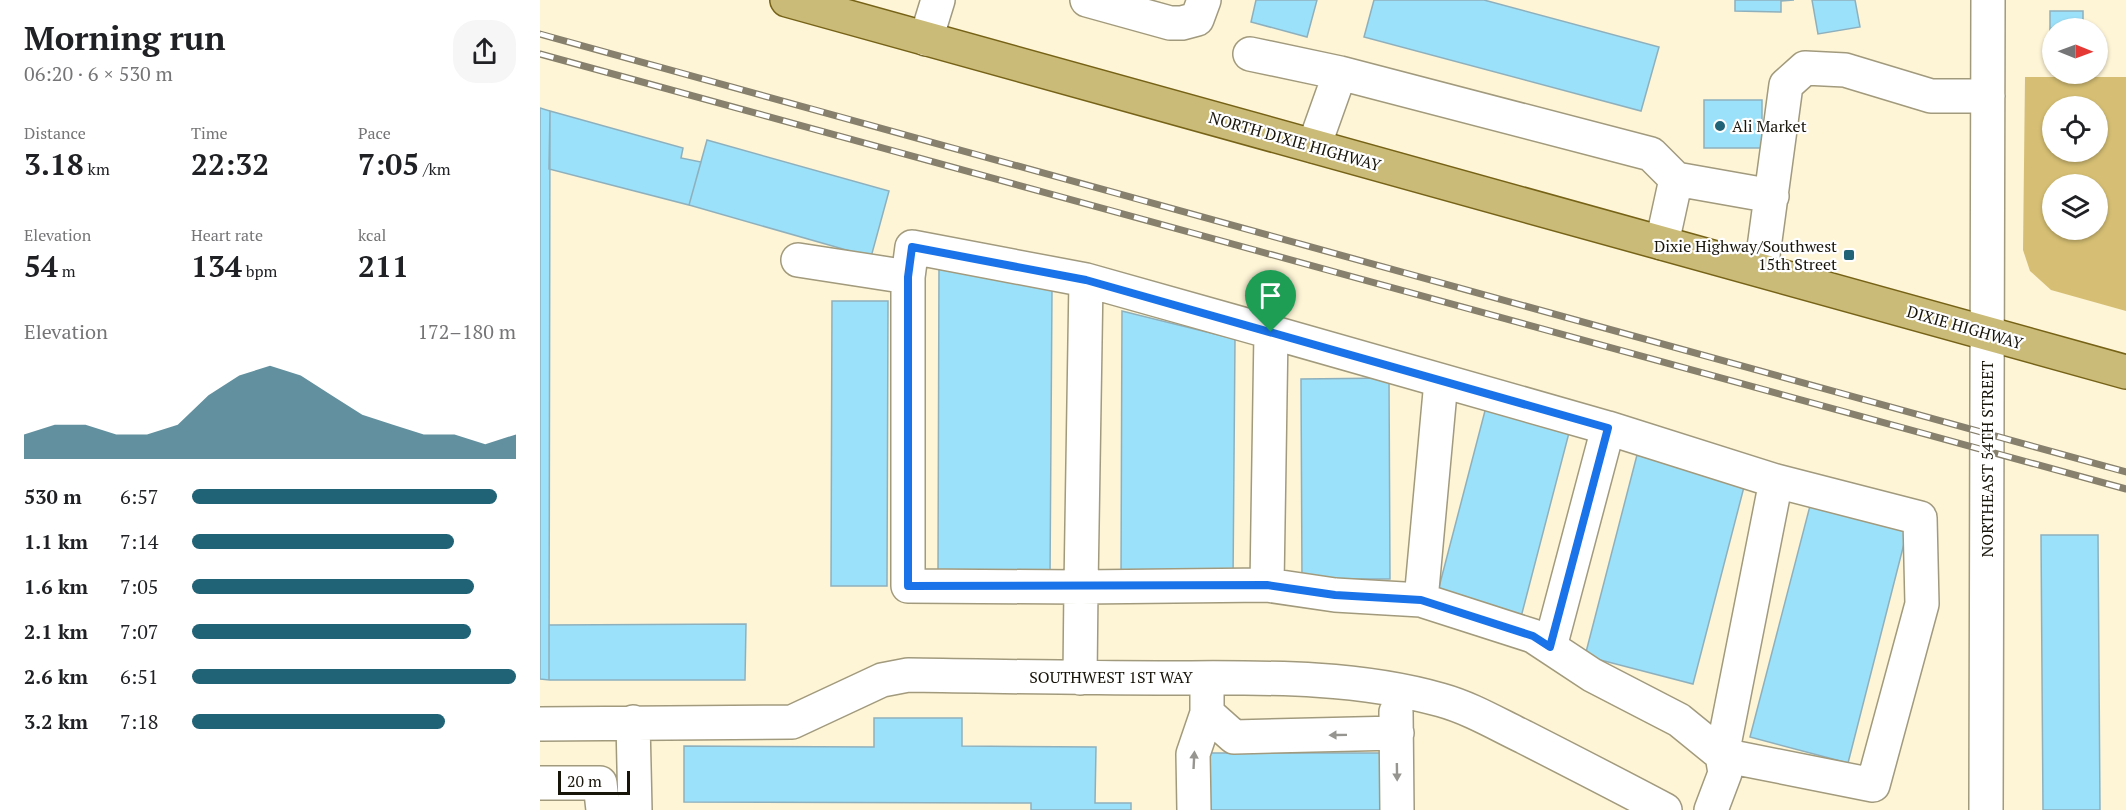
<!DOCTYPE html>
<meta charset="utf-8">
<style>
body{margin:0;font-family:"PT Serif",serif;background:#f6f6f6;color:#202124;height:100vh;display:flex;flex-direction:column;font-size:22px;white-space:nowrap}
*{box-sizing:border-box;margin:0}
p{font-size:20px;color:#757577}
.icon{flex:none;width:33px;height:33px;fill:none;stroke:currentColor;stroke-width:2;stroke-linecap:round;stroke-linejoin:round}
.map{position:relative;flex:1;overflow:hidden}
.drawer{display:flex;flex-direction:column;background:#fff;width:540px}
.drawer>*{flex:none}
.needle{width:39px;rotate:91deg}
.buttons{position:absolute;left:1502px;top:18px;display:grid;gap:12px}
.buttons a{display:grid;place-items:center;width:66px;height:66px;border-radius:50%;background:#fff;box-shadow:0 2px 4px #0004;font-size:30px}
.scale{position:absolute;left:18px;bottom:15px;width:72px;box-sizing:border-box;padding-left:6px;border:3px solid #171409;border-top:0;font-size:16px;line-height:21px;white-space:nowrap;color:#171409;-webkit-text-stroke:4px #fff;paint-order:stroke}
.pin{position:absolute;display:grid;place-items:center;width:51px;height:51px;color:#fff;margin:-62px -26px;border-radius:50% 50% 50% 0;rotate:-45deg;box-shadow:0 0 6px #0007}
.pin .icon{rotate:45deg}
.round{display:grid;place-items:center;flex:none;width:63px;height:63px;border-radius:24px;background:#f6f6f6}
.overview{display:flex;align-items:center;justify-content:space-between;height:102px;padding:0 24px}
h1{font-size:33px;font-weight:700;line-height:45px}
.figures{display:grid;grid-template-columns:repeat(3,1fr);gap:9px;height:102px;padding:6px 24px}
.figures div{display:grid;align-content:center}
.figures b{font-size:30px;font-weight:700}
.figures small{font-size:16px;font-weight:400}
.figures p{font-size:16px}
.chart{height:168px;padding:12px 24px}
.chart p{display:flex;justify-content:space-between}
.chart svg{width:100%;height:108px;margin-top:6px;fill:#206276;opacity:.7}
ul{padding:0 24px;list-style:none;font-size:20px}
li{display:grid;grid-template-columns:96px 72px 1fr;align-items:center;height:45px}
li i{height:15px;border-radius:8px;background:#206276}
main{display:flex;flex:1;min-height:0}
.map>svg:first-child{display:block}
.green{fill:#d6bf74;fill-rule:evenodd}
.building{fill:#9ce1fa;stroke:#8eb0bd;stroke-width:1.5}
.lines{fill:none;stroke-linecap:round;stroke-linejoin:round}
.minor-casing{stroke:#a29a7d;stroke-width:36}
.major-casing{stroke:#766317;stroke-width:36}
.minor{stroke:#fff;stroke-width:33}
.major{stroke:#cbbb79;stroke-width:33}
.rail-casing{stroke:#86806c;stroke-width:7}
.rail{stroke:#fff;stroke-width:4.5;stroke-dasharray:14;stroke-linecap:butt}
.oneway{fill:#979590}
.route-casing{stroke:#fff;stroke-width:12}
.route{stroke:#1a73e8;stroke-width:8}
.poi-dot{fill:#206276;stroke:#fff;stroke-width:2}
.labels{text-anchor:middle;stroke-width:4.5;stroke-linejoin:round;paint-order:stroke}
.poi-label{font-size:16px;fill:#171409;stroke:#fff;text-anchor:start}
.street-label{font-size:16px;fill:#171409;stroke:#fff}
</style>
<main>
<section class="drawer">
<div class="overview"><div><h1>Morning run</h1><p>06:20 · 6 × 530 m</p></div><a class="round"><svg class="icon" aria-label="share" viewBox="0 0 24 24"><path d="M12 15V3M7 8l5-5 5 5M5 13v7h14v-7"/></svg></a></div>
<div class="figures">
<div><p>Distance</p><b>3.18<small> km</small></b></div>
<div><p>Time</p><b>22:32</b></div>
<div><p>Pace</p><b>7:05<small> /km</small></b></div>
</div>
<div class="figures">
<div><p>Elevation</p><b>54<small> m</small></b></div>
<div><p>Heart rate</p><b>134<small> bpm</small></b></div>
<div><p>kcal</p><b>211</b></div>
</div>
<div class="chart"><p><span>Elevation</span>172–180 m</p>
<svg viewBox="0 0 160 44" preserveAspectRatio="none"><path d="M0 44V34L10 30L20 30L30 34L40 34L50 30L60 18L70 10L80 6L90 10L100 18L110 26L120 30L130 34L140 34L150 38L160 34V44z"/></svg>
</div>
<ul>
<li><b>530 m</b>6:57<i style="width:94%"></i></li>
<li><b>1.1 km</b>7:14<i style="width:81%"></i></li>
<li><b>1.6 km</b>7:05<i style="width:87%"></i></li>
<li><b>2.1 km</b>7:07<i style="width:86%"></i></li>
<li><b>2.6 km</b>6:51<i style="width:100%"></i></li>
<li><b>3.2 km</b>7:18<i style="width:78%"></i></li>
</ul>
</section>
<div class="map">
<svg width="1586" height="810" viewBox="0 0 1586 810">
<rect width="100%" height="100%" fill="#fef4d6"/>
<path class="green" d="M 1485,77 L 1586,77 L 1586,311 L 1511,290 L 1490,271 L 1483,250 ZM 1512,106 L 1557,106 L 1557,152 L 1512,152 ZM 1512,184 L 1557,184 L 1557,230 L 1512,230 Z"/>
<path class="building" d="M 716,0 L 777,0 L 767,37 L 711,22 Z
M 834,0 L 944,0 L 1119,47 L 1101,111 L 824,37 Z
M 1195,0 L 1254,0 L 1241,1 L 1241,12 L 1195,11 Z
M 1272,0 L 1315,0 L 1320,27 L 1278,34 Z
M 1510,11 L 1543,11 L 1543,28 L 1512,28 L 1512,62 L 1510,62 Z
M 1164,100 L 1222,100 L 1222,148 L 1164,148 Z
M 0,108 L 10,111 L 9,680 L 0,679 Z
M 10,111 L 143,148 L 141,158 L 161,162 L 149,205 L 9,169 Z
M 167,140 L 349,191 L 331,257 L 149,205 Z
M 399,262 L 512,290 L 510,578 L 398,577 Z
M 292,301 L 348,301 L 347,586 L 291,586 Z
M 582,311 L 695,339 L 693,581 L 581,580 Z
M 849,378 L 850,579 L 762,579 L 761,379 Z
M 946,407 L 1030,429 L 981,617 L 897,595 Z
M 1097,455 L 1205,483 L 1153,684 L 1045,656 Z
M 1271,502 L 1368,528 L 1308,763 L 1210,737 Z
M 1501,535 L 1558,535 L 1560,810 L 1503,810 Z
M 206,624 L 205,680 L 9,680 L 9,625 Z
M 334,718 L 422,718 L 422,746 L 556,747 L 555,803 L 591,803 L 591,810 L 491,810 L 491,803 L 144,802 L 144,746 L 334,747 Z
M 667,753 L 843,753 L 843,810 L 667,810 Z"/>
<g class="lines">
<defs>
<path id="minor" d="M 547,0 L 630,23 L 642,23 L 657,19 L 664,0
M 386,39 L 398,0
M 710,54 L 800,73
M 774,146 L 800,73 L 1111,154 L 1136,179
M 1122,243 L 1136,179 L 1232,196
M 258,260 L 368,277 L 372,247 L 546,280 L 731,332 L 727,585 L 541,587 L 540,678
M 1221,270 L 1246,85 L 1265,68 L 1305,70 L 1391,96 L 1448,96
M 368,277 L 368,586 L 541,587 L 546,280
M 731,332 L 1068,428 L 1236,481 L 1380,518 L 1382,604 L 1333,785 L 1182,755 L 1185,773 L 1171,810
M 727,585 L 795,595 L 881,600 L 993,636 L 1052,675 L 1139,720 L 1182,755 L 1236,481
M 881,600 L 901,381
M 1010,647 L 1068,428
M 856,712 L 857,810
M 667,713 L 694,737 L 857,733
M 93,722 L 95,810
M 0,724 L 252,722 L 342,680 L 368,675 C 451,676 534,678 618,678 C 712,678 810,674 901,700 C 930,708 957,724 984,737 C 1031,761 1078,785 1125,810
M 0,783 L 60,783 L 63,810
M 654,810 L 653,754 L 667,713 L 667,692
M 1446,810 L 1448,0"/>
<path id="major" d="M 247,0 L 1586,372"/>
</defs>
<use href="#minor" class="minor-casing"/>
<use href="#major" class="major-casing"/>
<use href="#minor" class="minor"/>
<use href="#major" class="major"/>
<defs>
<path id="rail" d="M 0,34 L 1586,472
M 0,54 L 1586,489"/>
</defs>
<use href="#rail" class="rail-casing"/>
<use href="#rail" class="rail"/>
</g>
<defs><path id="oneway-solid" d="M-6-.8H1V-3.2L6.5 0L1 3.2V.8H-6Z" transform="scale(1.5)"/></defs>
<g class="oneway">
<use href="#oneway-solid" transform="translate(798 735) rotate(179)"/>
<use href="#oneway-solid" transform="translate(654 760) rotate(-87)"/>
<use href="#oneway-solid" transform="translate(857 772) rotate(89)"/>
</g>
<g class="lines">
<defs>
<path id="route" d="M 372,247 L 546,280 L 1068,428 L 1010,647 L 993,636 L 881,600 L 795,595 L 727,585 L 368,586 L 368,277 Z"/>
</defs>
<use href="#route" class="route-casing"/>
<use href="#route" class="route"/>
</g>
<g class="poi-dot">
<circle cx="1180" cy="126" r="6"/>
<rect x="1303" y="249" width="12" height="12" rx="3"/>
</g>
<g class="labels">
<g class="poi-label">
<text x="1192" y="132">Ali Market</text>
<text x="1297" y="252" text-anchor="end">Dixie Highway/Southwest<tspan x="1297" dy="18">15th Street</tspan></text>
</g>
<g class="street-label">
<text transform="translate(755 141) rotate(16)" y="6">NORTH DIXIE HIGHWAY</text>
<text transform="translate(1425 327) rotate(16)" y="6">DIXIE HIGHWAY</text>
<text transform="translate(1447 459) rotate(-90)" y="6">NORTHEAST 54TH STREET</text>
<text x="571" y="683">SOUTHWEST 1ST WAY</text>
</g>
</g>
</svg>
<div class="buttons">
<a><svg class="needle" viewBox="-14 -14 28 28"><path d="M0-13l5 13h-10z" fill="#e53935"/><path d="M0 13l5-13h-10z" fill="#757577"/></svg></a>
<a><svg class="icon" aria-label="locate" viewBox="0 0 24 24"><circle cx="12" cy="12" r="6"/><path d="M12 2v4M12 18v4M2 12h4M18 12h4"/></svg></a>
<a><svg class="icon" aria-label="layers" viewBox="0 0 24 24"><path d="M12 4l9 5-9 5-9-5zM3 14l9 5 9-5"/></svg></a>
</div>
<div class="scale">20 m</div>
<div class="pin" style="left:731px;top:332px;background:#1e9e55"><svg class="icon" aria-label="arrive" viewBox="0 0 24 24"><path d="M6 21V4h12l-3 4 3 4H6"/></svg></div>
</div>
</main>
